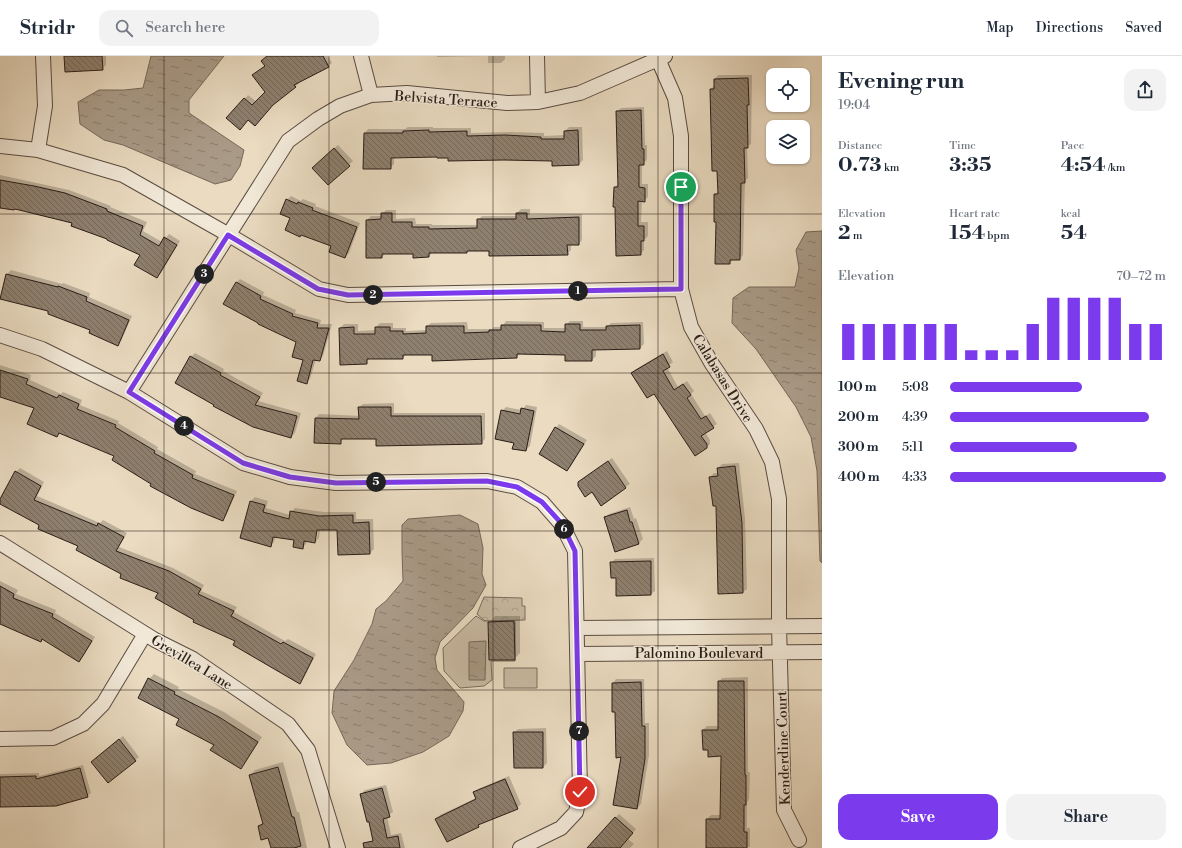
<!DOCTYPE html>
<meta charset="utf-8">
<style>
body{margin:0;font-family:"Libre Bodoni",serif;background:#f2f2f3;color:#1f2937;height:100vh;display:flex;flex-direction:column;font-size:15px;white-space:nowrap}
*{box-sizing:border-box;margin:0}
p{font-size:13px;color:#747a83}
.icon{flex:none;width:22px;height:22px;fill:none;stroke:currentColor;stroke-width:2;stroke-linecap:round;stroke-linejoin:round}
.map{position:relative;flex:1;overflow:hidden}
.drawer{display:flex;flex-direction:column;background:#fff;width:360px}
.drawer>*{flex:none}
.controls{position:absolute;left:766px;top:12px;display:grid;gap:8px}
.controls a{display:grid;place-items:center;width:44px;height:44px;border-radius:8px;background:#fff;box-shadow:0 1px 3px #0004;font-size:20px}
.pin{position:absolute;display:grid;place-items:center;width:34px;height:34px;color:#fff;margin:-17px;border:2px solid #fff;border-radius:50%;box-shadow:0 1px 4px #0007}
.km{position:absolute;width:20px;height:20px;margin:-10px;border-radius:50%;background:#222;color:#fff;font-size:11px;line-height:20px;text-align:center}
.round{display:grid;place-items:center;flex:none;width:42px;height:42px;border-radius:12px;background:#f2f2f3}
.head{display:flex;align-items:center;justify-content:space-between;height:68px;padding:0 16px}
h1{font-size:22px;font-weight:700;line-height:30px}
.metrics{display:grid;grid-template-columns:repeat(3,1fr);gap:6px;height:68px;padding:4px 16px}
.metrics div{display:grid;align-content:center}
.metrics b{font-size:20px;font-weight:700}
.metrics small{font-size:11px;font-weight:400}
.metrics p{font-size:11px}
.chart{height:112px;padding:8px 16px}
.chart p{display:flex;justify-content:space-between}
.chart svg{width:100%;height:72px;margin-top:4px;stroke:#7c3aed;stroke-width:6}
.cta{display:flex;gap:8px;margin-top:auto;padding:8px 16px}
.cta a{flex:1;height:46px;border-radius:12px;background:#7c3aed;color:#fff;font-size:16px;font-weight:700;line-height:46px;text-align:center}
.cta a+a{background:#f2f2f3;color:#1f2937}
ul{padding:0 16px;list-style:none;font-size:13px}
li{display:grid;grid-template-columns:64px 48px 1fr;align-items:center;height:30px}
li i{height:10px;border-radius:5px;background:#7c3aed}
header{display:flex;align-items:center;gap:24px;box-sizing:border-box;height:56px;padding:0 20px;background:#fff;border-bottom:1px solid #e0e1e3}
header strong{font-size:19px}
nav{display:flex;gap:22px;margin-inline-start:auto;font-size:14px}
.search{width:280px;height:36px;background:#f2f2f3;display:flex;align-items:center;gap:10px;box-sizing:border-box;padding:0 14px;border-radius:12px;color:#747a83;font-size:15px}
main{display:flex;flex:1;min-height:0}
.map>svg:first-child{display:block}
.forest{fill:url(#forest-crowns);stroke:#7a6c5e}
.garden{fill:#c9bba4;stroke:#7a6c5e}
.water{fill:url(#water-ripples);stroke:#76685a}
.shadow{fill:#0003;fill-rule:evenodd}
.building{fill:url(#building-back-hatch);stroke:#2a1d17}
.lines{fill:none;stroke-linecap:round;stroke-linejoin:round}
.minor-casing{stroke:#5a4c42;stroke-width:16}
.minor{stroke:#f1e8d7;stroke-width:14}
.route-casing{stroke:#fff;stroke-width:8}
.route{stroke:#7c3aed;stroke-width:5}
.grid{fill:none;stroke:#2a1d17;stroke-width:1;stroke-opacity:0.55}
.labels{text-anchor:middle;stroke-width:3;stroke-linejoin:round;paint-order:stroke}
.street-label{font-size:14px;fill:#2a1d17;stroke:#f1e8d7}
</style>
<header>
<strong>Stridr</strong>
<div class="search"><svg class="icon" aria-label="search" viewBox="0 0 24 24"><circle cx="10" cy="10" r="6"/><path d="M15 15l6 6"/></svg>Search here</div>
<nav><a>Map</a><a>Directions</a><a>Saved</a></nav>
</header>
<main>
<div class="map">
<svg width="822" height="792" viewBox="0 0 822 792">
<defs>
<pattern id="forest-crowns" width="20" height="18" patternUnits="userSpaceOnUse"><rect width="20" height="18" fill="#c9bba4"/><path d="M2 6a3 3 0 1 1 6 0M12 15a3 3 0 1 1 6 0" fill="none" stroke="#ada08c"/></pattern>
<pattern id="water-ripples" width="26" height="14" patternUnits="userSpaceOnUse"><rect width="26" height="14" fill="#a99a87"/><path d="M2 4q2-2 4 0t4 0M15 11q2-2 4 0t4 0" fill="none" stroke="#8a7d6d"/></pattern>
<pattern id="building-back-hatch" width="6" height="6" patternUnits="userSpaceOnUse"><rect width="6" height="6" fill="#8e806f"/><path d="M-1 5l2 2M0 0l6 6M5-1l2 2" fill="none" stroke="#74685a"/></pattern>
</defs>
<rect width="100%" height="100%" fill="#eadbc1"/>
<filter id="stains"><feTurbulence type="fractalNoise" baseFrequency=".005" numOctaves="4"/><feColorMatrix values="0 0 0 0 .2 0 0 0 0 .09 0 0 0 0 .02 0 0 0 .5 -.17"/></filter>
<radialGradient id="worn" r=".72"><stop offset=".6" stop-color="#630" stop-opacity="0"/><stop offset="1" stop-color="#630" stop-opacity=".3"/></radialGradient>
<path class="forest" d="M 484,541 L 522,542 L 522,550 L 525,550 L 525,564 L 485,565 L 477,558 Z"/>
<path class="garden" d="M 476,560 L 484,565 L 515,566 L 515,605 L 491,605 L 492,624 L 484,630 L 460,632 L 444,615 L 443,592 Z
M 504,612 L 537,612 L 537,632 L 504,632 Z"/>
<path class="water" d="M 151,0 L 224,0 L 189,44 L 189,57 L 244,94 L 240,110 L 231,124 L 215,128 L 123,89 L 104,84 L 80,68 L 78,46 L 99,34 L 124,34 L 143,32 Z
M 822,175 L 822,507 L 820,505 L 817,415 L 811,381 L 796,351 L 756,293 L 732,267 L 733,242 L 749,231 L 795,231 L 799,212 L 796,194 L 806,176 Z
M 460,459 L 478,468 L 483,492 L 482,518 L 486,529 L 473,552 L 440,586 L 435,602 L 437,614 L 464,646 L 463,655 L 449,680 L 423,696 L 391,707 L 367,709 L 347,689 L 332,657 L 334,635 L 354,604 L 372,568 L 376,553 L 386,545 L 403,525 L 402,495 L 402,469 L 408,463 Z
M 486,585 L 485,624 L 469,624 L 469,586 Z"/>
<path class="shadow" d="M 65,0 L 106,0 L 106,9 L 102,13 Z
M 268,0 L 328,0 L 332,7 L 328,10 L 298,26 L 299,27 L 295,31 L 248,63 L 228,62 L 248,39 L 257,46 L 267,36 L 258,15 L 266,9 Z
M 437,0 L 484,0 L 437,1 Z
M 488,0 L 505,0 L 505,3 L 501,7 L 488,7 Z
M 718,19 L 752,19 L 751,88 L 747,91 L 748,122 L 745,125 L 743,199 L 740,203 L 733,204 L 729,207 L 717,165 L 715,138 L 719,135 L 711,33 L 715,29 L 715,23 Z
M 644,51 L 645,89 L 647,89 L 647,104 L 642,108 L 642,128 L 648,128 L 648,141 L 644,145 L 642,145 L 641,166 L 648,166 L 648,180 L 644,184 L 644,194 L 640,198 L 615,131 L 619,127 L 617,56 L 621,52 Z
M 408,71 L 433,71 L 433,72 L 471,72 L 471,77 L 509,76 L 544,77 L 544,80 L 565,79 L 565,75 L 569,71 L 582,71 L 583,104 L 579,108 L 553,104 L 449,101 L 394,101 L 394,108 L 390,112 L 365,77 L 368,73 L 405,73 Z
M 338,89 L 353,105 L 328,128 L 317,108 Z
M 0,119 L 69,134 L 111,150 L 110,151 L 147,166 L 143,175 L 162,186 L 169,178 L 180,185 L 161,217 L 157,221 L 142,198 L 73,167 L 15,152 L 0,151 Z
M 291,140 L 301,145 L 303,143 L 316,148 L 315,150 L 360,167 L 349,197 L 345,201 L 332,189 L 291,162 L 287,144 Z
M 521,153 L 530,153 L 530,159 L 582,158 L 582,184 L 579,188 L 571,188 L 571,194 L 567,198 L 469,194 L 467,196 L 433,196 L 429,200 L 414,197 L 386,197 L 382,201 L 367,201 L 367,164 L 371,160 L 382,160 L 382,158 L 386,154 L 396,154 L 396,163 L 415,162 L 416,168 L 432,168 L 432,169 L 478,169 L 478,164 L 482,160 L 517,160 L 517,157 Z
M 11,214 L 62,228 L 63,227 L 90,237 L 89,241 L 132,260 L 121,285 L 117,289 L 92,274 L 50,255 L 7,218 Z
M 240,223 L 264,236 L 263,239 L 296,254 L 295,257 L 321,264 L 320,268 L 332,268 L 323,300 L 319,304 L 316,303 L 310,323 L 306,326 L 304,303 L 297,285 L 236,227 Z
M 506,265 L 544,266 L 544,272 L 566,272 L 566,269 L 570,265 L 583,265 L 583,271 L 607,271 L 611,267 L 643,266 L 644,288 L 640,292 L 596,293 L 596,300 L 592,304 L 566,298 L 521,297 L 516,301 L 433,298 L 406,298 L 403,302 L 370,302 L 366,307 L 340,272 L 344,268 L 358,268 L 358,275 L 376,274 L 376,271 L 380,267 L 393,267 L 393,272 L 406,272 L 406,275 L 427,274 L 427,270 L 431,267 L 467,266 L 468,273 L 492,273 L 494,271 L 502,271 Z
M 667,295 L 673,306 L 667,311 L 678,331 L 687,325 L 694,335 L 691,338 L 705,360 L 710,357 L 717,368 L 705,376 L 710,384 L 710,388 L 706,392 L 655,336 L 632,317 L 636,313 Z
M 195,297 L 224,313 L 223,315 L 263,337 L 258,345 L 301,357 L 295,377 L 291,381 L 177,327 L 191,301 Z
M 0,309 L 31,319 L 30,324 L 61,338 L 63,336 L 82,344 L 80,349 L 119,365 L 118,367 L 158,391 L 157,393 L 196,415 L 195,418 L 237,435 L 226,460 L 223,464 L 152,427 L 116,400 L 60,376 L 57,380 L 36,351 L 0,340 Z
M 394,347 L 394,357 L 485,357 L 485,383 L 481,387 L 377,382 L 344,382 L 340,387 L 316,362 L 319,358 L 360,360 L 359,351 L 363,348 Z
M 526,349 L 537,351 L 530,390 L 526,394 L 502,355 L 506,351 L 522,354 Z
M 559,368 L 587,384 L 571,410 L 567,414 L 556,372 Z
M 612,402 L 630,428 L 601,448 L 592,435 L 579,426 Z
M 739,407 L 745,462 L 747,533 L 743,536 L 710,421 L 714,417 L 719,417 L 718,412 L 722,408 Z
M 20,412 L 44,426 L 37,440 L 100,467 L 103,464 L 127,477 L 119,491 L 173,512 L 204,529 L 201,535 L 237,551 L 234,556 L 285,585 L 288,583 L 316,598 L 303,623 L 300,626 L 237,585 L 195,563 L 159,536 L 123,517 L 79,490 L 0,446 L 16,416 Z
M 255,441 L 268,445 L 266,452 L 290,459 L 291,456 L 295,452 L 324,456 L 356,456 L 356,463 L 373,463 L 374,493 L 370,497 L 338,473 L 320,473 L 319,482 L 315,486 L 307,485 L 306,488 L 302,492 L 295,483 L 276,480 L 274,486 L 270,490 L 241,481 L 251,445 ZM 317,469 L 319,469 L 317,483 L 315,483 Z
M 630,451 L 634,463 L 636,462 L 643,483 L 639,487 L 615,494 L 605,462 L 609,458 Z
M 654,502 L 655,535 L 651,538 L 617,539 L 617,521 L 611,507 L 615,503 Z
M 0,525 L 18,534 L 16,538 L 56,554 L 55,557 L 95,581 L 83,601 L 79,604 L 43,583 L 41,585 L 0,557 Z
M 495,560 L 520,560 L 520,597 L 514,603 L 490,566 Z
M 154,618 L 179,631 L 178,633 L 224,656 L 262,681 L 245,707 L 241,712 L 215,688 L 181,663 L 139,641 L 149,623 Z
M 748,621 L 748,716 L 750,716 L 749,744 L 747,746 L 747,772 L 750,772 L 750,791 L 719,792 L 707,763 L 711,759 L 721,759 L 722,699 L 703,674 L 707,670 L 719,670 L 719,626 L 722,622 Z
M 616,623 L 644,623 L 645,667 L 649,667 L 649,699 L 641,748 L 637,752 L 623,700 L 613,627 Z
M 546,672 L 547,707 L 543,711 L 514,711 L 514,677 L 518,673 Z
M 123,680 L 139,701 L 108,726 L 92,706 Z
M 283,706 L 297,756 L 299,756 L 307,792 L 272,792 L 269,781 L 259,770 L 263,766 L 250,719 L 255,714 Z
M 83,709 L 91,737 L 87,740 L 0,749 L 0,718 L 39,717 L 39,720 Z
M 509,720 L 521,748 L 517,752 L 481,767 L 478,770 L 437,763 L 440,759 L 476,742 L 474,737 L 478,733 Z
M 386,729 L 393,756 L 387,760 L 391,779 L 401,777 L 405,792 L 376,792 L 370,765 L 361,738 L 365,734 Z
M 619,758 L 636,773 L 628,783 L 634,788 L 630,792 L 597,792 L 592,788 Z"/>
<path class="building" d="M 64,0 L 102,0 L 103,14 L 65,16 Z
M 267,0 L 323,0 L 329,11 L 294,29 L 296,31 L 273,49 L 255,70 L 248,64 L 240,74 L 226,62 L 244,42 L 252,49 L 265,36 L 252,19 L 265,10 L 261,5 Z
M 748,22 L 749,49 L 747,49 L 748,92 L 744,92 L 745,127 L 741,127 L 740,204 L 730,204 L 730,208 L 715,208 L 716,166 L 714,166 L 714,138 L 718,138 L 717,115 L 712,115 L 710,33 L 714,33 L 714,23 Z
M 641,54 L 642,93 L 644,93 L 644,109 L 639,109 L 639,131 L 645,132 L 645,146 L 638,145 L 638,170 L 644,170 L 644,185 L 641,185 L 641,199 L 616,200 L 615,151 L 613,151 L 614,131 L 618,131 L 616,55 Z
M 429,74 L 429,76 L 467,75 L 467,80 L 505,79 L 541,81 L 541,83 L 564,83 L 564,75 L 578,74 L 579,109 L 552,110 L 552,105 L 504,104 L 448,105 L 448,102 L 437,102 L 437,101 L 391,102 L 391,113 L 363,113 L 364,77 L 403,77 L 403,75 Z
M 334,92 L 350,110 L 328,129 L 312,112 Z
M 0,124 L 34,130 L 65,137 L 107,153 L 107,155 L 143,170 L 140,179 L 159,190 L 164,181 L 177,189 L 157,222 L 134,209 L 140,199 L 107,184 L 107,183 L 71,170 L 72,167 L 15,153 L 14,154 L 0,152 Z
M 286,143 L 297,148 L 298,146 L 313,152 L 312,154 L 357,171 L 345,202 L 329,196 L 331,190 L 301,179 L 300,181 L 285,174 L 290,162 L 280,158 Z
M 381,157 L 392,157 L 392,166 L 412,166 L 412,171 L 429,171 L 429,173 L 477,172 L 477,163 L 516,163 L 516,157 L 527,157 L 527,163 L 579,161 L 579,189 L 567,189 L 568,199 L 489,200 L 489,195 L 467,195 L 467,197 L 429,197 L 429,201 L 413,202 L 413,198 L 382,198 L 382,202 L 366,202 L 366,164 L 381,163 Z
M 6,218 L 58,231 L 58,230 L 87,241 L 86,245 L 129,264 L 118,290 L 89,277 L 90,274 L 48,258 L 48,255 L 0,243 Z
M 236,226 L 261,240 L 260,243 L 293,258 L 292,260 L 318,267 L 317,272 L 329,272 L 320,305 L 313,304 L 307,328 L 297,325 L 303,304 L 292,301 L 296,286 L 258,268 L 258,267 L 223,248 Z
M 565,268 L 580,268 L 580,274 L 606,274 L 606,270 L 640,269 L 640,293 L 592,294 L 592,305 L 565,305 L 565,299 L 517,298 L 517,302 L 432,305 L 432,299 L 403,299 L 403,303 L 367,303 L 367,308 L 340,309 L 339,272 L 354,271 L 354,278 L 375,278 L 375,271 L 390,271 L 390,275 L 403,275 L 403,278 L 426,277 L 426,270 L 464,270 L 464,277 L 489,276 L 489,274 L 501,274 L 501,269 L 541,269 L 541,275 L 565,276 Z
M 663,298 L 670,311 L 663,315 L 674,334 L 683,328 L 691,339 L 687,342 L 701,363 L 706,360 L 714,372 L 701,380 L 707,388 L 707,392 L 695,400 L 654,338 L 647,342 L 631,317 Z
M 190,300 L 221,317 L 220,319 L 260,341 L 255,349 L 297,360 L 291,382 L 253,371 L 213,350 L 214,349 L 175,327 Z
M 0,314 L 28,323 L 26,328 L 57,342 L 59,339 L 79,348 L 77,353 L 116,369 L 115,371 L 155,395 L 154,397 L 193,419 L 192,422 L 234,439 L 223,465 L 191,452 L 150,430 L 151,428 L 112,404 L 114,400 L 59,377 L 57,381 L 27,368 L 34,352 L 0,341 Z
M 358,351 L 391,351 L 391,360 L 481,360 L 482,388 L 376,390 L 376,383 L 341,383 L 341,388 L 314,387 L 315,362 L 359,363 Z
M 521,352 L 534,355 L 526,395 L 512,393 L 514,387 L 495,383 L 501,354 L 520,358 Z
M 555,371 L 584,388 L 567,415 L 539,398 Z
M 608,405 L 626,432 L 601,450 L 592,436 L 585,441 L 578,430 L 578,426 Z
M 735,410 L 742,467 L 743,537 L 718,538 L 716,450 L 713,450 L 709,421 L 718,420 L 717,412 Z
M 15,415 L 41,430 L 34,444 L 97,470 L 98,467 L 124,481 L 116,495 L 169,515 L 201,533 L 198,538 L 234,555 L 231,560 L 281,588 L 283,586 L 313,602 L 300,628 L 233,589 L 235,585 L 193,566 L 194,564 L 155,542 L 158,537 L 120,522 L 121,518 L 76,494 L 78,490 L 38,473 L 39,469 L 0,448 L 0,443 Z
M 250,445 L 265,449 L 263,456 L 289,463 L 290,455 L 319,460 L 353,459 L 353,467 L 369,466 L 370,498 L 338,499 L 337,474 L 317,474 L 315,487 L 304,485 L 303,493 L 293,491 L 294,484 L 273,481 L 271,491 L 240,482 Z
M 627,454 L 630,466 L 632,466 L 639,488 L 615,496 L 604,461 Z
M 651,505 L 651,539 L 616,540 L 616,522 L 611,522 L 610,506 Z
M 0,530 L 14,538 L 13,542 L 53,558 L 52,561 L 92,585 L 79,606 L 42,583 L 41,586 L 0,568 Z
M 514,565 L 515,604 L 489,604 L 488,566 Z
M 148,622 L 175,636 L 174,638 L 219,661 L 258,686 L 241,713 L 210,694 L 214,689 L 176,669 L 179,663 L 138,642 Z
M 718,625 L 744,625 L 745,719 L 746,719 L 746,749 L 744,749 L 744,776 L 747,776 L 747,792 L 706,792 L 706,763 L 720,763 L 721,700 L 708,701 L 708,694 L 703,694 L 702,674 L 718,674 Z
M 641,626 L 642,670 L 645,670 L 645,703 L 637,753 L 613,749 L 621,701 L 616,702 L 615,656 L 612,656 L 612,627 Z
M 513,676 L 543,676 L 543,712 L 514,712 Z
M 119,683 L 136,705 L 108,727 L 91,706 Z
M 278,711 L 292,761 L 294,761 L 301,790 L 294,792 L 271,792 L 268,782 L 261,784 L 258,770 L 263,768 L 249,719 Z
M 80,712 L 88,741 L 56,750 L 0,751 L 0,721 L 36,720 L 36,723 Z
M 505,723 L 518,753 L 478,769 L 479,771 L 447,786 L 435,763 L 476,743 L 473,736 Z
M 382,732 L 390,761 L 383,763 L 387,782 L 398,780 L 400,792 L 364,792 L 363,787 L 373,785 L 369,766 L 367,766 L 360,738 Z
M 615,761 L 633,777 L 620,792 L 587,792 Z"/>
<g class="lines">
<defs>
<path id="minor" d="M 361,0 L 371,39
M 537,0 L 538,46
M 658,3 L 675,42 L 681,80 L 681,233 L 691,271 L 712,308 L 756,373 L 772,406 L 779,443 L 779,570 L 784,754 L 799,784
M 0,90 L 38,94 L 123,119 L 229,179 L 319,233 L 348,239 L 681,233
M 38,94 L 45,50 L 43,0
M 0,279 L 42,293 L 129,336 L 243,407 L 290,421 L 336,427 L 487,425 L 517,431 L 542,446 L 562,469 L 575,495 L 580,736 L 576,756 L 561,772 L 520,792
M 129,336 L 288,85 L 318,63 L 340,50 L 371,39 L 407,37 L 507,47 L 538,46 L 580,37 L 665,0
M 0,487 L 155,584 L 193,603 L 288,668 L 308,694 L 338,792
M 577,572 L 822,570
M 577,598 L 822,596
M 0,683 L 53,682 L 83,668 L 103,648 L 145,578"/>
</defs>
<use href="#minor" class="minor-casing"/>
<use href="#minor" class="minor"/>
</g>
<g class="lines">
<defs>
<path id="route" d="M 580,736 L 575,495 L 562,468 L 542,446 L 517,431 L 487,425 L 336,427 L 290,421 L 243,407 L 129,336 L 228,179 L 318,233 L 348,239 L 681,233 L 681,131"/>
</defs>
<use href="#route" class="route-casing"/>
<use href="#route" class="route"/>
</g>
<path class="grid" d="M 164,0 L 164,792M 329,0 L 329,792M 493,0 L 493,792M 658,0 L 658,792M 0,158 L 822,158M 0,317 L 822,317M 0,475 L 822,475M 0,634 L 822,634"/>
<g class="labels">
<g class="street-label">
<text transform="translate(446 43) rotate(4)" y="5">Belvista Terrace</text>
<text transform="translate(723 322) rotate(58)" y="5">Calabasas Drive</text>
<text x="699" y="602">Palomino Boulevard</text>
<text transform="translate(192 606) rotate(31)" y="5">Grevillea Lane</text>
<text transform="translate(783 692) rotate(-92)" y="5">Kenderdine Court</text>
</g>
</g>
<rect width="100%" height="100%" filter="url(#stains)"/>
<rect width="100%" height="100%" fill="url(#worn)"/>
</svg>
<div class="controls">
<a><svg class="icon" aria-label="locate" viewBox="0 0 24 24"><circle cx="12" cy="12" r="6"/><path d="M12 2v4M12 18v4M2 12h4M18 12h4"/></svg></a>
<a><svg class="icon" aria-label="layers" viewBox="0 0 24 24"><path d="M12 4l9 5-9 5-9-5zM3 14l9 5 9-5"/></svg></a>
</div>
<div class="pin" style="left:681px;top:131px;background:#1e9e55"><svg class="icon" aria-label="arrive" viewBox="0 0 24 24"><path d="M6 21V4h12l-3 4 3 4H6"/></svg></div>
<div class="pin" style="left:580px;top:736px;background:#d93025"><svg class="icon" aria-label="check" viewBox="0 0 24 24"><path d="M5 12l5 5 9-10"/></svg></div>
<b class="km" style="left:578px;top:235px">1</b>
<b class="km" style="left:373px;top:239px">2</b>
<b class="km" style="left:204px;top:218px">3</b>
<b class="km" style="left:184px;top:370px">4</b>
<b class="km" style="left:376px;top:426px">5</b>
<b class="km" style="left:564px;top:473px">6</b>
<b class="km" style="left:579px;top:675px">7</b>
</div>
<section class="drawer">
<div class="head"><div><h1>Evening run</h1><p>19:04</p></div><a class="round"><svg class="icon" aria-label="share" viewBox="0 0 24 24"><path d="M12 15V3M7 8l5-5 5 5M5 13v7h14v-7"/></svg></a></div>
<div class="metrics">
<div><p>Distance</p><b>0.73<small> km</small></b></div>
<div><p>Time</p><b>3:35</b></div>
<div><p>Pace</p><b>4:54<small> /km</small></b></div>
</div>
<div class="metrics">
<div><p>Elevation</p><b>2<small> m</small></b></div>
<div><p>Heart rate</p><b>154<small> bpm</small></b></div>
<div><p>kcal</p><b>54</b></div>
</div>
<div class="chart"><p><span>Elevation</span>70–72 m</p>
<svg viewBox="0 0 160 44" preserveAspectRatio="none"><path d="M5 44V22M15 44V22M25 44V22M35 44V22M45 44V22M55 44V22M65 44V38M75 44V38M85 44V38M95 44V22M105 44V6M115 44V6M125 44V6M135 44V6M145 44V22M155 44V22"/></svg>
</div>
<ul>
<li><b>100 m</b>5:08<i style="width:61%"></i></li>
<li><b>200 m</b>4:39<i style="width:92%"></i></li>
<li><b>300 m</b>5:11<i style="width:59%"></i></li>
<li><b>400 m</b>4:33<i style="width:100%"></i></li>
</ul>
<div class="cta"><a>Save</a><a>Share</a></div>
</section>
</main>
